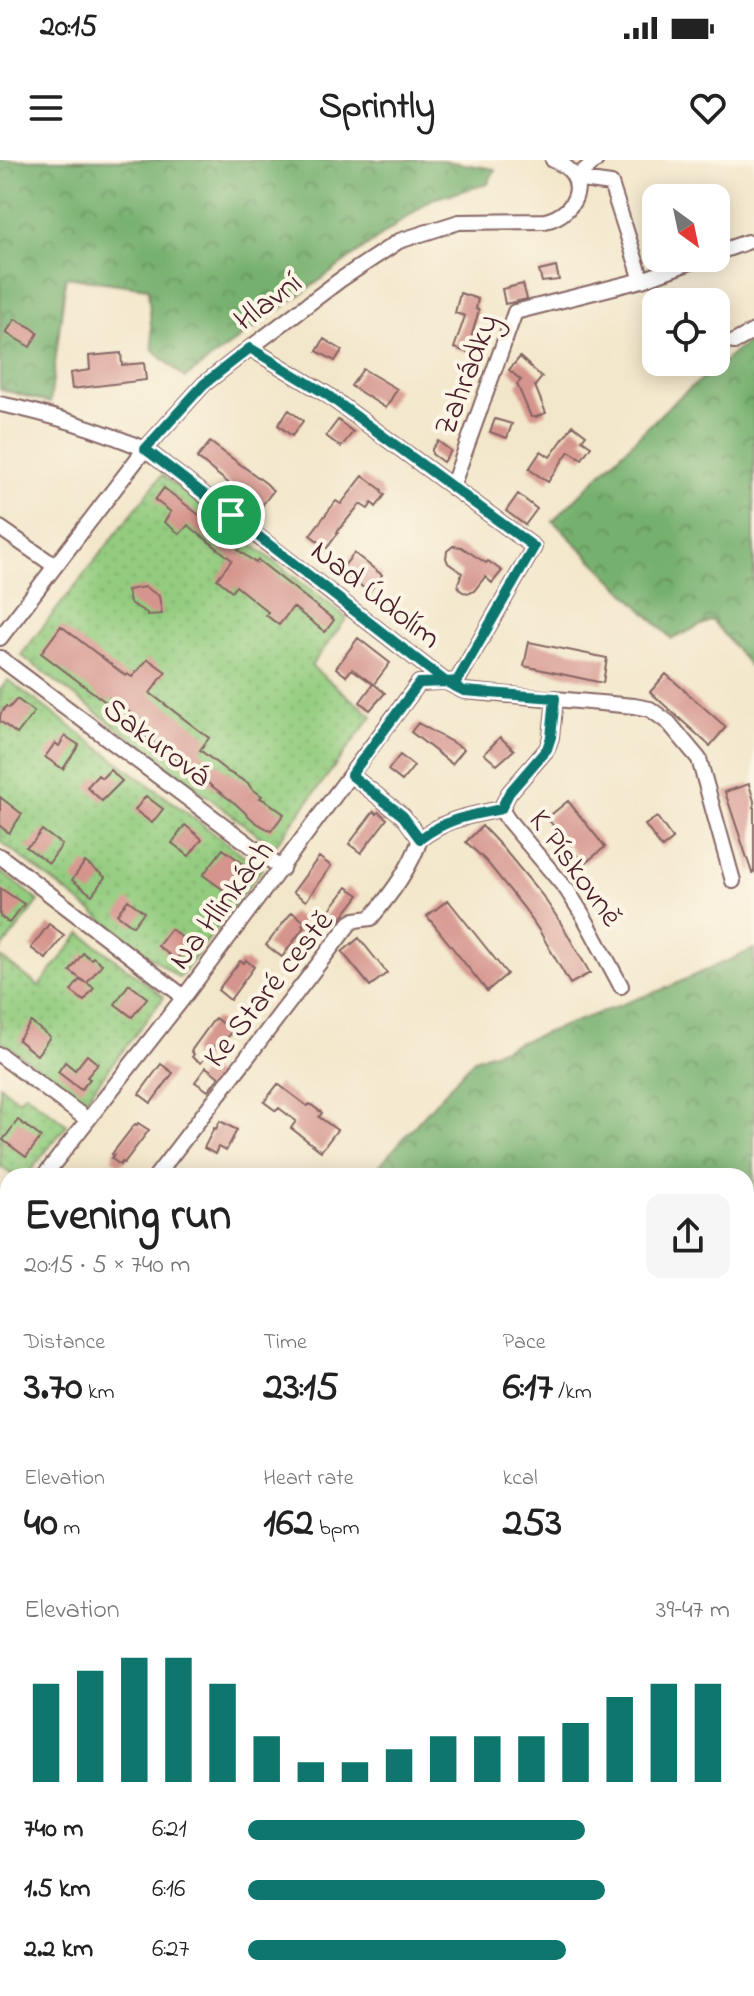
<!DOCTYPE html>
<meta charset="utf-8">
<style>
body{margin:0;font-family:"Indie Flower",sans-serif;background:#f6f6f6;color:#222;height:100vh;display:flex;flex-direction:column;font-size:30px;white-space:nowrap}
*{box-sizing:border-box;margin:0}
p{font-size:26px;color:#767676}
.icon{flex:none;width:44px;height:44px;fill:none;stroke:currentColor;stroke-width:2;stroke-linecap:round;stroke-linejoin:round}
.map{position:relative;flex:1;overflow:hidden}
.details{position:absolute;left:0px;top:1008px;width:754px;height:828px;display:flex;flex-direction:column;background:#fff;border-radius:24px 24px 0 0;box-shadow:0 4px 20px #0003}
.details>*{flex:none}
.needle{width:52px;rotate:147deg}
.fabs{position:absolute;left:642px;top:24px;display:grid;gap:16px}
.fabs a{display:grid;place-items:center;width:88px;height:88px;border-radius:16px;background:#fff;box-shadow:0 4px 20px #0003;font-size:40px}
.pin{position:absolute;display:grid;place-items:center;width:68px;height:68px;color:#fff;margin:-34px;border:4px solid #fff;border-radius:50%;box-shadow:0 2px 8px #0007}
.round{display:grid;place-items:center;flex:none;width:84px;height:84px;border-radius:16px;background:#f6f6f6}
.head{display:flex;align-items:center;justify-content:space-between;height:136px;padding:0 24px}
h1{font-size:44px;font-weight:700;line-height:60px}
.figures{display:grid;grid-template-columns:repeat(3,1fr);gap:12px;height:136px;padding:8px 24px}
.figures div{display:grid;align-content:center}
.figures b{font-size:40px;font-weight:700}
.figures small{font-size:22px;font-weight:400}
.figures p{font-size:22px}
.chart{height:224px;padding:16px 24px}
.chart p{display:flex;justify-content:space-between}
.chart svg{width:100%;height:144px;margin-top:8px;stroke:#0f766e;stroke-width:6}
ul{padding:0 24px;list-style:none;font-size:26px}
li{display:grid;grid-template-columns:128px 96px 1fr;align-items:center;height:60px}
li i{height:20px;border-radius:10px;background:#0f766e}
.status{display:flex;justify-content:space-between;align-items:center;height:56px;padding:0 40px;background:#fff;direction:ltr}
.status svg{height:22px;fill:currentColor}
header{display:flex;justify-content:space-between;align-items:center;height:104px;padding:0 24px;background:#fff;font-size:36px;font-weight:700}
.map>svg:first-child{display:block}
.grass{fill:#93cc7f;stroke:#6e7655;stroke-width:2}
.forest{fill:url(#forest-crowns);stroke:#60684c;stroke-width:2}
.garden{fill:url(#garden-dots);stroke:#6e7655;stroke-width:2}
.building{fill:#d5948d}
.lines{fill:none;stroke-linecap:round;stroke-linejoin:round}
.minor-casing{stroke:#856563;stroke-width:18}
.minor{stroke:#fff;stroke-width:14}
.route-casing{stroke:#fff;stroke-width:16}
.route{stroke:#0f766e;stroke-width:10}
.labels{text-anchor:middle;stroke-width:8;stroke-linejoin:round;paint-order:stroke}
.street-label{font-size:32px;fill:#4a1f2b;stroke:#fcf5e5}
</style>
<div class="status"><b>20:15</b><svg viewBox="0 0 49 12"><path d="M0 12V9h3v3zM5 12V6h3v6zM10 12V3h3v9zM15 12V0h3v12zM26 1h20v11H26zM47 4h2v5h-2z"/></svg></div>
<header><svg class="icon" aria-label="menu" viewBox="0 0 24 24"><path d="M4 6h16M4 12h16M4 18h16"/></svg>Sprintly<svg class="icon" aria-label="heart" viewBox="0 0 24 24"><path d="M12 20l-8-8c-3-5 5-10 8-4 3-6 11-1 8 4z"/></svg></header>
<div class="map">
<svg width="754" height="1836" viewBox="0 0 754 1836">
<defs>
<pattern id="forest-crowns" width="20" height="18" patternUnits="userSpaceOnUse" patternTransform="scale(2)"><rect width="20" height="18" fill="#76b06e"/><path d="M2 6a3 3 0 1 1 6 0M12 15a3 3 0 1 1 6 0" fill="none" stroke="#638f5b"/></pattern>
<pattern id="garden-dots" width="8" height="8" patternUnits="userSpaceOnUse" patternTransform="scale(2)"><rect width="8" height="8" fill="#93cc7f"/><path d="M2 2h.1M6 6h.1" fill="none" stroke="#80af6e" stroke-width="1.8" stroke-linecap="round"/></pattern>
</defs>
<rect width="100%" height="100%" fill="#fcf5e5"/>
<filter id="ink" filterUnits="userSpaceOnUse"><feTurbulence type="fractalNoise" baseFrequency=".0125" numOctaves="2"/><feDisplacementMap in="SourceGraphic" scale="16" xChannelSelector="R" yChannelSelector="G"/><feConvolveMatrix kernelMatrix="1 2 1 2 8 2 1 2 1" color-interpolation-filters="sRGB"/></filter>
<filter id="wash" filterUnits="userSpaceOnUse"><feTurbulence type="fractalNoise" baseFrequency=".006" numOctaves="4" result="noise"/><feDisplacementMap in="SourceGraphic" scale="32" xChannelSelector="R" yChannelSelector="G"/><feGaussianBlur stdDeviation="1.8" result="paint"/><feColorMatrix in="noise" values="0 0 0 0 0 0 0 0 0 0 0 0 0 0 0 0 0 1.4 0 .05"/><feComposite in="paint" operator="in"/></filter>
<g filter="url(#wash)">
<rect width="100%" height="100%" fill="#f3e7cb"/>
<path class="grass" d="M 0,1181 L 8,1187 L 8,1435 L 0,1447 Z"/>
<path class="forest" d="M 0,0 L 439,0 L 495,9 L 488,24 L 432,39 L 185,218 L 153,190 L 148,128 L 66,117 L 50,243 L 0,229 Z
M 754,177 L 754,512 L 712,460 L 672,479 L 553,361 L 672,243 Z
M 754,789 L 754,1836 L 35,1836 L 37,1828 L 746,1828 L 746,1016 L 370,1016 L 474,899 L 666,828 Z
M 8,1494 L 8,1603 L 1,1593 L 0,1506 Z"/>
<path class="garden" d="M 162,315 L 347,458 L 311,506 L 372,556 L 274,687 L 21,495 Z
M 8,520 L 262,709 L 179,818 L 0,681 L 0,530 Z
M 0,711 L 39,741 L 0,791 Z
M 81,773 L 164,837 L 84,941 L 0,880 L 0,797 L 39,826 Z
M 0,925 L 19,940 L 25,933 L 67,965 L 26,1016 L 14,1016 L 0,1006 Z"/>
<g id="blocks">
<path class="building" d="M 556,107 L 559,120 L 542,122 L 539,111 Z
M 523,124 L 527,139 L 505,144 L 502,129 Z
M 460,133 L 478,139 L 476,149 L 479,150 L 467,192 L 454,188 L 465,156 L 455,153 Z
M 15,159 L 32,168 L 38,173 L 30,187 L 6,173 Z
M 324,179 L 342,190 L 335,201 L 317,191 Z
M 121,193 L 122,205 L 144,203 L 146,220 L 72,229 L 70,213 L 90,210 L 89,196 Z
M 520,197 L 542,217 L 535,226 L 546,253 L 536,257 L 531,257 L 517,224 L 521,220 L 509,210 Z
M 363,209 L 397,229 L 386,248 L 351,226 Z
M 289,250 L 303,261 L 292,276 L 278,265 Z
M 495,259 L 512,264 L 507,278 L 490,272 Z
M 338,260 L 353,272 L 341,287 L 326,276 Z
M 573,265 L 586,275 L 582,280 L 591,286 L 582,299 L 569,291 L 548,322 L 529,309 L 541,291 L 550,297 Z
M 438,281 L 451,291 L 443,302 L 432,294 L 432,289 Z
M 210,282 L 267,324 L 273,331 L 260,348 L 197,298 Z
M 363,316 L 382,330 L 381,332 L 385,335 L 376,347 L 372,343 L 368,349 L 360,344 L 337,372 L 338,373 L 327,388 L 310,375 L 336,341 L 341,344 Z
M 164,328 L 241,387 L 238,390 L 256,403 L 258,400 L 334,460 L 325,472 L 293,447 L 279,465 L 266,455 L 268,452 L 236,426 L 232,431 L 217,419 L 232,400 L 188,365 L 180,374 L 164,362 L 171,352 L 155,340 Z
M 518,334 L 537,349 L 525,365 L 506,351 Z
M 453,386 L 461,387 L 486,403 L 488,401 L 502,411 L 492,423 L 485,417 L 474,431 L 470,433 L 463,432 L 459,429 L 458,423 L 462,413 L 448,403 L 446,398 L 447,391 Z
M 354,393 L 382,415 L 369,432 L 341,410 Z
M 145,427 L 159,436 L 162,454 L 147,455 L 147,453 L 130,443 L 127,430 Z
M 61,466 L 126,516 L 127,514 L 132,517 L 148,499 L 166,512 L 150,533 L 209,578 L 200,590 L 228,612 L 248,623 L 251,628 L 262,636 L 260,638 L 268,642 L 284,654 L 271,671 L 255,662 L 237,645 L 133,567 L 139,559 L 110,538 L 107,543 L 41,493 Z
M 358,478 L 390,503 L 374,524 L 385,533 L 370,550 L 360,542 L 373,524 L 352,509 L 346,516 L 336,508 Z
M 529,482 L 607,498 L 603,523 L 524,506 Z
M 666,514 L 726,567 L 710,586 L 650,532 Z
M 17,539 L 34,552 L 17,574 L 0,561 L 0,555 L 6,546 L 9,548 Z
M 418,563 L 464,589 L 452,604 L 411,572 Z
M 65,576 L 79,585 L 63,609 L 45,597 L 55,583 L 59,586 Z
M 500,577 L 514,590 L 497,605 L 484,594 Z
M 400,595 L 414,606 L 402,621 L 388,610 Z
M 110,610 L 122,621 L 102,641 L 87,627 L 98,615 L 102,618 Z
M 749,624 L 754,641 L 754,712 L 752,713 L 725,632 Z
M 146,636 L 163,649 L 152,663 L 135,650 Z
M 0,637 L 22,654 L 9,673 L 0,666 Z
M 568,641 L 605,687 L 584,704 L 547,658 Z
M 374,651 L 377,654 L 379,652 L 387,659 L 361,693 L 349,684 Z
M 657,657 L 673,679 L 662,688 L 645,665 Z
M 185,665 L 202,679 L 189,696 L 172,683 Z
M 482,666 L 503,688 L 542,735 L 559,760 L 590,813 L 570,824 L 540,772 L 524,748 L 487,702 L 466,682 Z
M 42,670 L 62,685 L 49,703 L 26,687 L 33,682 Z
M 223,689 L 245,705 L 225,731 L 203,715 Z
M 319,697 L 331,706 L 306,741 L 293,732 Z
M 85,702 L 105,717 L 92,735 L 72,720 Z
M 347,727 L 359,735 L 337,764 L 325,756 Z
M 0,728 L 24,744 L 9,763 L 0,756 Z
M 128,740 L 144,752 L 133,766 L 117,754 Z
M 448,740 L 507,814 L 487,831 L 427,756 Z
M 292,752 L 305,762 L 302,765 L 304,767 L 282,797 L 266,785 Z
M 49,764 L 64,775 L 46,799 L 31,788 Z
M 171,769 L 189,783 L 176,800 L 158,786 Z
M 359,778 L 387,813 L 370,826 L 342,792 Z
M 83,793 L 91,799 L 93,797 L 102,804 L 87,823 L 94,828 L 84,841 L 71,831 L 80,819 L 86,823 L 70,811 Z
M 246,800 L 254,807 L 230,840 L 218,830 L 240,801 L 244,803 Z
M 129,824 L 147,838 L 132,857 L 115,844 Z
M 215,858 L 233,871 L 224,882 L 220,879 L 201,903 L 192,897 L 194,894 L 191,891 Z
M 31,862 L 50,877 L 37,895 L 18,880 Z
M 87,895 L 98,904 L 87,917 L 90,919 L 81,930 L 58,912 L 65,902 L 75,910 Z
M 161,904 L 173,913 L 151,943 L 139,934 Z
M 206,907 L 219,917 L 208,931 L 195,922 Z
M 278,924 L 307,946 L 310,944 L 322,953 L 319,957 L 337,970 L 321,991 L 291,968 L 296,961 L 279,948 L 276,951 L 264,942 Z
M 18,960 L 41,977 L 26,997 L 3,980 Z
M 220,961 L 237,970 L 226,991 L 218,987 L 215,994 L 204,988 L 214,968 L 216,969 Z
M 138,963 L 149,970 L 124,1003 L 122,1002 L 120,1005 L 111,998 L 114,995 L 112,994 L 135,964 L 137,965 Z"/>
</g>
</g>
<g filter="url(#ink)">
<use href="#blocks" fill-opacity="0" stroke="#856563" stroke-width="2"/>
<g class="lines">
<defs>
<path id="minor" d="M 575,19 L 611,24 L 642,120
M 575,19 L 596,0
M 716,93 L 747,82
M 734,182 L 754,171
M 0,244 C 50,254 97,269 145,289 L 446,522 L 464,531 L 634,546 L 650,549 L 669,563 L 699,599 L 733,721
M 452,327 L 515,152 L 642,120 L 702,98
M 0,368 L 55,406
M 0,478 L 145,289 L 204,224 L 250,188 L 340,120 L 399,81 L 459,62 L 545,61 C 580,53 591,14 553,0
M 0,498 L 282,709
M 555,538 L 551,577 L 547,589 L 509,633 L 501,649 L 508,660 L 567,730 L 584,757 L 621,826
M 420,679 C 448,658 468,656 501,649
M 0,696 L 184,837
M 0,895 L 88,960
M 44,1016 L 184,837 L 419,523 L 457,521 L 534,387 L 326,234 L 250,188
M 156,1016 L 350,763 L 355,760 L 371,758 C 390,735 411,708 420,679 L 403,656 L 351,615"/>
</defs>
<use href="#minor" class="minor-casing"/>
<use href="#minor" class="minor"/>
</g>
</g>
<g class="lines" filter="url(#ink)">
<defs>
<path id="route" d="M 231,355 L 446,522 L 419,523 L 351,615 L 403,656 L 420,679 C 448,658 468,656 501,649 L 509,633 L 547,589 L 551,577 L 555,538 L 464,531 L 446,522 L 457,521 L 534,387 L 326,234 L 250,188 L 204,224 L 145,289 L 231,355"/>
</defs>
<use href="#route" class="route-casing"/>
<use href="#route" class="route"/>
</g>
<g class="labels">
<g class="street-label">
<text transform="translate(267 140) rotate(-37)" y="11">Hlavní</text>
<text transform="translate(465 214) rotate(-69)" y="11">Zahrádky</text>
<text transform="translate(377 433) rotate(38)" y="11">Nad Údolím</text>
<text transform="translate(158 581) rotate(37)" y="11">Sakurová</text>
<text transform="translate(577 707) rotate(54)" y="11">K Pískovně</text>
<text transform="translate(220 744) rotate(-53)" y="11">Na Hlinkách</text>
<text transform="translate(267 828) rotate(-52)" y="11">Ke Staré cestě</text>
</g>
</g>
</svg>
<div class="fabs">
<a><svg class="needle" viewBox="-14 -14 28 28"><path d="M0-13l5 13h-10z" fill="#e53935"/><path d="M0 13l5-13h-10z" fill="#767676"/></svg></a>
<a><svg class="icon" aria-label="locate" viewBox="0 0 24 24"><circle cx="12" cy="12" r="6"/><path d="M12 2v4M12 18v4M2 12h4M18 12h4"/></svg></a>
</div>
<div class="pin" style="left:231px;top:355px;background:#1e9e55"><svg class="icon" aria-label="arrive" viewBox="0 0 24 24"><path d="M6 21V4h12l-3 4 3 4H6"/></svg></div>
<section class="details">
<div class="head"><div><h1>Evening run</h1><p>20:15 · 5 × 740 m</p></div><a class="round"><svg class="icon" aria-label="share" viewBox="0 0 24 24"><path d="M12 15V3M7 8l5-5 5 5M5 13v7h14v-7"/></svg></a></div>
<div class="figures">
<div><p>Distance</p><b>3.70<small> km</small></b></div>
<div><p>Time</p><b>23:15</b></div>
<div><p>Pace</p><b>6:17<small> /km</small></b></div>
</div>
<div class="figures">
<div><p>Elevation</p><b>40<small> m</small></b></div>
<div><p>Heart rate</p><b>162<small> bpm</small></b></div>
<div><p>kcal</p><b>253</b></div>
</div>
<div class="chart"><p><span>Elevation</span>39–47 m</p>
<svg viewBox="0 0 160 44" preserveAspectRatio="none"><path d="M5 44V14M15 44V10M25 44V6M35 44V6M45 44V14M55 44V30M65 44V38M75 44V38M85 44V34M95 44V30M105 44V30M115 44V30M125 44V26M135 44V18M145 44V14M155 44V14"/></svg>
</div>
<ul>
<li><b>740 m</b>6:21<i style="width:70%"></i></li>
<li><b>1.5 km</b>6:16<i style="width:74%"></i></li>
<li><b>2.2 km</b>6:27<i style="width:66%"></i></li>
</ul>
</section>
</div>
